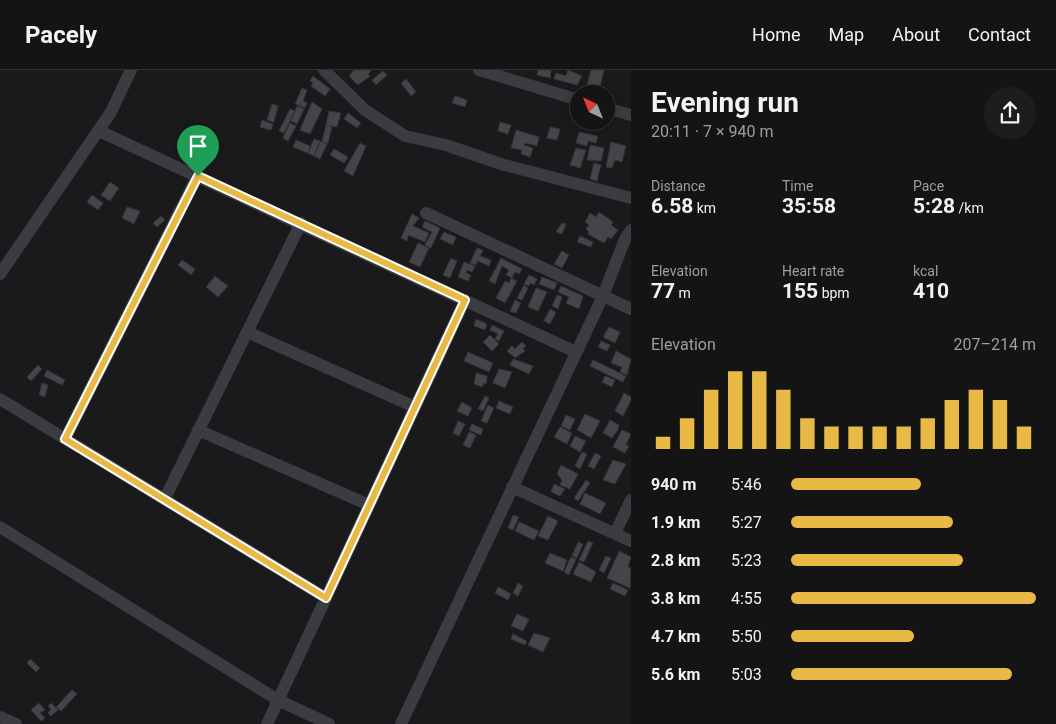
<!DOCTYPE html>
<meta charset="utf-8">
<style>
body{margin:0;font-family:Roboto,sans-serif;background:#1d1d1e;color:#f1f3f6;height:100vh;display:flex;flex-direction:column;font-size:19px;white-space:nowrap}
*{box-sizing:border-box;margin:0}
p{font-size:16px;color:#9d9ea0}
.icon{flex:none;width:28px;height:28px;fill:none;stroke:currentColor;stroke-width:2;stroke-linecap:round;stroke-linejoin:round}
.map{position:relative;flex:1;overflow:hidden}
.drawer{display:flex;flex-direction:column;background:#141415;width:425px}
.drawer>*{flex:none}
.needle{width:32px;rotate:317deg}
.fabs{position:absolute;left:570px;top:15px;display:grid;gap:10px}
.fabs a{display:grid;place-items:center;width:45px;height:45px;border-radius:50%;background:#141415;box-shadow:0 2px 12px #0003,0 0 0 1px #333334;font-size:25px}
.pin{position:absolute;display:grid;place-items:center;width:42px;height:42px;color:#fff;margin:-51px -21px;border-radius:50% 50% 50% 0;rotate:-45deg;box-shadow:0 0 5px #0007}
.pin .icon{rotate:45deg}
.round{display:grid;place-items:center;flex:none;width:52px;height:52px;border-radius:26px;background:#1d1d1e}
.summary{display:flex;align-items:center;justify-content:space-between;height:85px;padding:0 20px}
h1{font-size:28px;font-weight:700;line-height:38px}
.figures{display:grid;grid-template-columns:repeat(3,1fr);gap:8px;height:85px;padding:5px 20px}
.figures div{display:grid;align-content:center}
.figures b{font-size:21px;font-weight:700}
.figures small{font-size:14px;font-weight:400}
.figures p{font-size:14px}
.chart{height:140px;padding:10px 20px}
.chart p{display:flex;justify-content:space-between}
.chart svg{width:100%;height:90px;margin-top:5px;stroke:#e8b945;stroke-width:6}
ul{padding:0 20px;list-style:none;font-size:16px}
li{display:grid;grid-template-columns:80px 60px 1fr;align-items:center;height:38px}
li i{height:12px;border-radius:6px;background:#e8b945}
header{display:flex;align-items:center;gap:30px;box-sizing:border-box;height:70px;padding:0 25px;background:#141415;border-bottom:1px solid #333334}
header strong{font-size:24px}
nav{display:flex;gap:28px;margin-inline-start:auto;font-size:18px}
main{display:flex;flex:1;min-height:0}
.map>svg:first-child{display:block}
.building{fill:#444549;stroke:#343438}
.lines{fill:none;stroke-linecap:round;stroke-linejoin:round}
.minor{stroke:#3b3c41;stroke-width:12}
.route-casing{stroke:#fff;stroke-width:10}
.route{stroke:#e8b945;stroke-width:6}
</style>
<header>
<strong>Pacely</strong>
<nav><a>Home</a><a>Map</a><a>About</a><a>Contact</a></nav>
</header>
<main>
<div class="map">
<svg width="631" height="654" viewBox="0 0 631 654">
<rect width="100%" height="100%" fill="#1a1a1c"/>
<path class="building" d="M 354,0 L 371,0 L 371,1 L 368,4 L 370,6 L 358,15 L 349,6 Z
M 538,0 L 551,0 L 550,8 L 537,5 Z
M 568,0 L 582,6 L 577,15 L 554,9 L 556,3 L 566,6 Z
M 591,0 L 604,0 L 599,21 L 586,18 Z
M 383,1 L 387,5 L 376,15 L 372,10 Z
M 313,6 L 330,19 L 325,26 L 311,16 L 313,13 L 310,11 Z
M 406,9 L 416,22 L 411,26 L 401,13 Z
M 302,18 L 307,20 L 303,31 L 307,33 L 305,38 L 295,34 Z
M 455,26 L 467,30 L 465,37 L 452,33 Z
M 312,32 L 322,39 L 310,64 L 300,60 Z
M 272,34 L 278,36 L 274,52 L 267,50 Z
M 297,36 L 304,39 L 297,54 L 291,51 Z
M 290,39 L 295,41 L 284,63 L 279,61 Z
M 329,41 L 341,43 L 337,57 L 326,55 Z
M 348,43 L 361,53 L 357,58 L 344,49 Z
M 262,50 L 273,54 L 271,60 L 260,57 Z
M 500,52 L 511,55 L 508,64 L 498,61 Z
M 290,53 L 296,56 L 288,71 L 283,68 Z
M 326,55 L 332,56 L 328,73 L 322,72 Z
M 550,57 L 560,59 L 557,70 L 547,68 Z
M 516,60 L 539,67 L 537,76 L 525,73 L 524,75 L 533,78 L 530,87 L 521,84 L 522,80 L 511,78 Z
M 579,62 L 598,66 L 596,73 L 588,71 L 587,76 L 576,73 Z
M 314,69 L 320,71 L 314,86 L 308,83 Z
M 296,70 L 310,76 L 308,83 L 293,77 Z
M 321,71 L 327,74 L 320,89 L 314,86 Z
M 611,72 L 626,76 L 622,92 L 615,90 L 612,98 L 606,97 Z
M 360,73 L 366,76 L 353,106 L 344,101 Z
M 590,75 L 604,78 L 601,91 L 587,90 Z
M 576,78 L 586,80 L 580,98 L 570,95 Z
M 334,79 L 348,87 L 344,93 L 330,85 Z
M 594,93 L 601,95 L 597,111 L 590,109 Z
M 110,112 L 119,118 L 110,131 L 101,125 Z
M 92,125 L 103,133 L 98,140 L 87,132 Z
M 127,137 L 140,141 L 134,154 L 122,148 Z
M 599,142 L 613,152 L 611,155 L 618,160 L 611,169 L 608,167 L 604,173 L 588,164 L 589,162 L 586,159 L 589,155 L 585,152 L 590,143 L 596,147 Z
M 412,144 L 419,148 L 413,156 L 429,163 L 425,172 L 408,165 L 407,171 L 401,168 Z
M 161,146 L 165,150 L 157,157 L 153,153 Z
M 425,151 L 440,158 L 431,178 L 425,175 L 432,162 L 422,157 Z
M 562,153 L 566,154 L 562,164 L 556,162 Z
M 444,162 L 456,167 L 453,175 L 440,169 Z
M 580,166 L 593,172 L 591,177 L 577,172 Z
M 418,173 L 429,178 L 420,197 L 409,192 Z
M 477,178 L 483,180 L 480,186 L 491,190 L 489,196 L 478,191 L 476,195 L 470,193 Z
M 562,181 L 569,185 L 562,198 L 554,194 Z
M 451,188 L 457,191 L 450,208 L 443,205 Z
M 501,188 L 522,199 L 519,204 L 515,202 L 512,208 L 506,205 L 509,200 L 502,196 L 495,214 L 489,211 Z
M 182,190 L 195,199 L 191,205 L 178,195 Z
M 464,192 L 475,196 L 472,202 L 467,200 L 466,203 L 471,205 L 468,211 L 458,207 Z
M 529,205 L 537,209 L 534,215 L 531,213 L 529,216 L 524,214 Z
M 215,206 L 228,216 L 218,227 L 206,217 Z
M 542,207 L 557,213 L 554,220 L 539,214 Z
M 511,208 L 517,211 L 505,233 L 496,228 L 505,211 L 509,213 Z
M 524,215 L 528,218 L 522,230 L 517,228 Z
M 561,216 L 583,226 L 579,239 L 566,233 L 569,227 L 558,222 Z
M 536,218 L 547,222 L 538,241 L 528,237 Z
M 557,225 L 562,227 L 558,239 L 552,236 Z
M 515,230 L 521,233 L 516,243 L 510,241 Z
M 550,239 L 556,242 L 550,254 L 544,251 Z
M 476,249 L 487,254 L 485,260 L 474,256 Z
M 492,255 L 504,261 L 499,271 L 495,269 L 498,264 L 490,260 Z
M 609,257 L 620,262 L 615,273 L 603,267 Z
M 490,265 L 499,274 L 492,281 L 483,272 Z
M 601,271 L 610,275 L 607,281 L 598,277 Z
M 522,272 L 526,276 L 523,279 L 525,281 L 515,288 L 507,281 L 512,276 L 515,279 Z
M 616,281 L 631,289 L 627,305 L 620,302 L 622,297 L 611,293 Z
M 468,282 L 493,293 L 489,302 L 464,291 Z
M 513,289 L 533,296 L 529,304 L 510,295 Z
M 593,290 L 626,306 L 623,312 L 590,296 Z
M 38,295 L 42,299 L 31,311 L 27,307 Z
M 499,299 L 512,302 L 505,318 L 493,313 Z
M 47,300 L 65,310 L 62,315 L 44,306 Z
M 476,303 L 487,306 L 486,314 L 484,313 L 482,317 L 474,314 Z
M 605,306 L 615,310 L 612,317 L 602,312 Z
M 42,313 L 48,315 L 45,327 L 39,325 Z
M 624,323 L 631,327 L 631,330 L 623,346 L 615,341 Z
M 485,326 L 489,328 L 483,341 L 478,339 Z
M 499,331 L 513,337 L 510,344 L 496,338 Z
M 462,332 L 472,338 L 468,346 L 457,341 Z
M 488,335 L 494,338 L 487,353 L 481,351 Z
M 585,344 L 600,351 L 591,368 L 577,360 Z
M 566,345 L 575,349 L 570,360 L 561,356 Z
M 610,350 L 619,355 L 618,360 L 612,368 L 603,363 Z
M 458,351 L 465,354 L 459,366 L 453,363 Z
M 472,354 L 483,359 L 481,365 L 469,360 Z
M 560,357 L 572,363 L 567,374 L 554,367 Z
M 622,360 L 631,364 L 626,375 L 629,376 L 625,383 L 613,377 Z
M 469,362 L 476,365 L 470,378 L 463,375 Z
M 575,366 L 586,371 L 580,382 L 570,376 Z
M 582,382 L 587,384 L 580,399 L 575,396 Z
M 595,383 L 601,386 L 594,399 L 588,396 Z
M 613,390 L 626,394 L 615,414 L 603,410 Z
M 561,395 L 578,404 L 570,419 L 560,415 L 562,410 L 557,404 Z
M 586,410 L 590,413 L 578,431 L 574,428 Z
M 554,414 L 565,419 L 560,426 L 551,422 Z
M 585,423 L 606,433 L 600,444 L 580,434 Z
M 513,445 L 519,447 L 513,460 L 508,458 Z
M 548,446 L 558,451 L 548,470 L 538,466 Z
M 519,452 L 539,461 L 534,470 L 515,461 Z
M 588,471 L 593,473 L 584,492 L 579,490 Z
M 578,472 L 583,474 L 577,488 L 572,486 Z
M 619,481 L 631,487 L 628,497 L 631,498 L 630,518 L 607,508 Z
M 550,483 L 567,490 L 563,501 L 545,493 Z
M 606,486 L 611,488 L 604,503 L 599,500 Z
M 571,487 L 576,489 L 569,505 L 564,502 Z
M 579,492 L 596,502 L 591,512 L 573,504 Z
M 518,513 L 523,516 L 518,526 L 513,523 Z
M 613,513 L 628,520 L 625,526 L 610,519 Z
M 498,517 L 511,524 L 508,530 L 495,523 Z
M 517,544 L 529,549 L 523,561 L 511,556 Z
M 534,563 L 550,568 L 543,582 L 528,575 Z
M 513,564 L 527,571 L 525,575 L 511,569 Z
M 30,589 L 40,598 L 36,602 L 27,593 Z
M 72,620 L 77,624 L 61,641 L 56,637 Z
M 39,633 L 45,640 L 40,643 L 45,648 L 41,651 L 31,640 Z
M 51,633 L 58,640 L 51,646 L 48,643 L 51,639 L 48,636 Z"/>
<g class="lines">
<path class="minor" d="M 324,0 L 365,40 L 405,66 L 446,75 L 501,94 L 631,128
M 479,0 L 579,30
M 606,38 L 631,45
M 99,61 L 576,282
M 426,143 L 631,239
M 0,204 L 111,42 L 131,0
M 247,262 L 415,337
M 0,329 L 326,528
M 198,360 L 369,435
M 65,369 L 198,105
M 512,417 L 631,471
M 165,428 L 301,153
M 0,457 L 278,630 L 329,654
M 615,463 L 631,430
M 0,647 L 16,654
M 267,654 L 465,230
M 401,654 L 603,226 L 625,169 L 631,160"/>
</g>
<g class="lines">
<defs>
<path id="route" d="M 198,106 L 465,230 L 326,528 L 65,369 Z"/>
</defs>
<use href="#route" class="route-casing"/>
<use href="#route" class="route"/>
</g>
</svg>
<div class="fabs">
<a><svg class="needle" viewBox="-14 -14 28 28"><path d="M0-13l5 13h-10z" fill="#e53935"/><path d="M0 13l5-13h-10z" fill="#9d9ea0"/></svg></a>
</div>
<div class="pin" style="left:198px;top:106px;background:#1e9e55"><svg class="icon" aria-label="arrive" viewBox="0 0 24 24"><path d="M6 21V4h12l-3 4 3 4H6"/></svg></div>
</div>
<section class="drawer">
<div class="summary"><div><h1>Evening run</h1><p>20:11 · 7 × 940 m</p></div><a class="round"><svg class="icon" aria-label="share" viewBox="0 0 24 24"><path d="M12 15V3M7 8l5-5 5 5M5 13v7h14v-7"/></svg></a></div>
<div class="figures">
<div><p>Distance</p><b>6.58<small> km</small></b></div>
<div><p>Time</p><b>35:58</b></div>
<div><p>Pace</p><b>5:28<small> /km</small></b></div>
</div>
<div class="figures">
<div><p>Elevation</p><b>77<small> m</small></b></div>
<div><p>Heart rate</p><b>155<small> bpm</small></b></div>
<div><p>kcal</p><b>410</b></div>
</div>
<div class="chart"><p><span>Elevation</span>207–214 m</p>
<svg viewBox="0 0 160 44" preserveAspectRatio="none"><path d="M5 44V38M15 44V29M25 44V15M35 44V6M45 44V6M55 44V15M65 44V29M75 44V33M85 44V33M95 44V33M105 44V33M115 44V29M125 44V20M135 44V15M145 44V20M155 44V33"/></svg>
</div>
<ul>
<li><b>940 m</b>5:46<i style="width:53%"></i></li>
<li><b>1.9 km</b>5:27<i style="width:66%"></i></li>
<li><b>2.8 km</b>5:23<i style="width:70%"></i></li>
<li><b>3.8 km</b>4:55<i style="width:100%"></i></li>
<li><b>4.7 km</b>5:50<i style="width:50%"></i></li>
<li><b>5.6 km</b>5:03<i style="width:90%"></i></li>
</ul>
</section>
</main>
